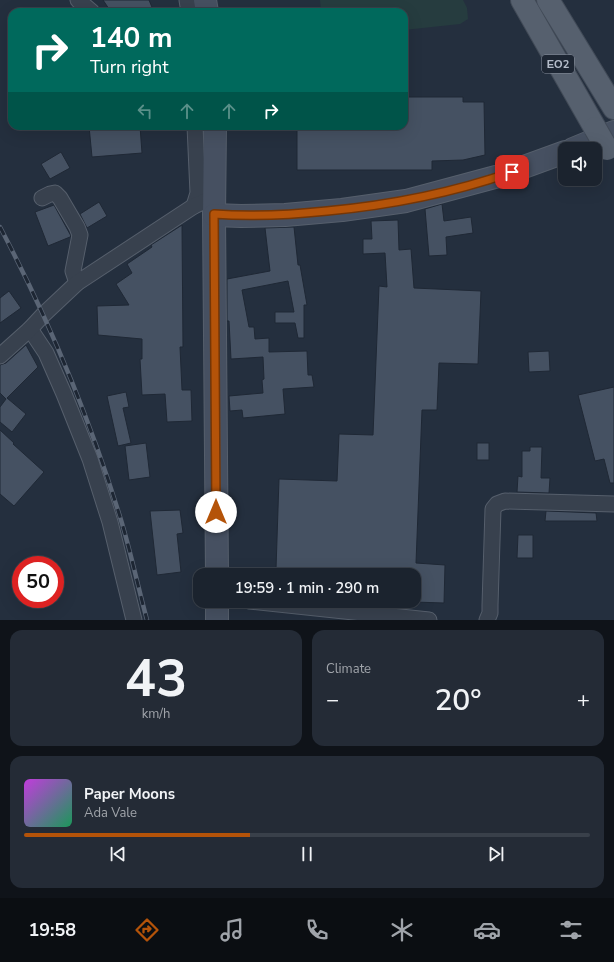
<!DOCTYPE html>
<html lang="en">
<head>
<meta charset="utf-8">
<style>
	:root { --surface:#1b232e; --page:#242b36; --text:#f1f3f6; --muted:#a0a4aa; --line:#39404a; --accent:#b45309 }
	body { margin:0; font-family:"Nunito Sans",sans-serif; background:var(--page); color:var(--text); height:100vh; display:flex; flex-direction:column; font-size:15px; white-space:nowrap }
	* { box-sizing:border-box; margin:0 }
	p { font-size:13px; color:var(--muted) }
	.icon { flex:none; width:22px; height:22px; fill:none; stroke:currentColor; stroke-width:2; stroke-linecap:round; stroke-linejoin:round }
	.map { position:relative; height:620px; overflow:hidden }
	.sheet { display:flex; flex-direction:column; gap:10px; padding:10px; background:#0f1319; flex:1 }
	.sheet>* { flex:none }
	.guide { position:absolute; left:8px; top:8px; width:400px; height:122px; border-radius:12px; box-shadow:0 4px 16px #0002,0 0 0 1px var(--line); background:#00695c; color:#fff; overflow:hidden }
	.buttons { position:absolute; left:558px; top:142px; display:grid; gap:8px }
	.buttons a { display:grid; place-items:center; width:44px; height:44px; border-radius:8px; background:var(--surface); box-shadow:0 4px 16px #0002,0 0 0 1px var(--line); font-size:20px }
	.speed { position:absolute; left:12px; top:556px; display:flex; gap:8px; font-size:20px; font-weight:700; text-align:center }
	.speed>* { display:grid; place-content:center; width:52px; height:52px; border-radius:50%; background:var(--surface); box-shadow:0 4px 16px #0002,0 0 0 1px var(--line); line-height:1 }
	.speed .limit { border:6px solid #d22; background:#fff; color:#111 }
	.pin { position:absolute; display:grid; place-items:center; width:34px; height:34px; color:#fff; margin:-17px; border-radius:8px; box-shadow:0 2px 6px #0006 }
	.me { position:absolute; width:44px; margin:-22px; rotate:0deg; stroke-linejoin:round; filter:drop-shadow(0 0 3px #0008) }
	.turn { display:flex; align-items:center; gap:14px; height:84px; padding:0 16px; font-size:18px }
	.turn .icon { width:52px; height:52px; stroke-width:2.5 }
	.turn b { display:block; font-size:28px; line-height:34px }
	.lanes { display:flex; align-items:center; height:38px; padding:0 16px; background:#0003; justify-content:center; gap:20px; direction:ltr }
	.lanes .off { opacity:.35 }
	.big { font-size:30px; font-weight:600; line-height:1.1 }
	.sheet .tile { flex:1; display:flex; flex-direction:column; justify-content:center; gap:6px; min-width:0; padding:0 14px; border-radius:12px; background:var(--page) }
	.sheet .dial { align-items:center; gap:0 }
	.dial b { font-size:52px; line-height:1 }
	.song { display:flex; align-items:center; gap:12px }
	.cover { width:48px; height:48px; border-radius:6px; background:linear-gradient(135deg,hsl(290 70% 55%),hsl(150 70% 35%)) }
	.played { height:4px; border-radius:2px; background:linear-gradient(90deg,var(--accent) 40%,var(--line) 40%) }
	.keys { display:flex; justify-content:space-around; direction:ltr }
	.heat { display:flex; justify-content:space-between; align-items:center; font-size:22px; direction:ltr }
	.sheet .tiles { flex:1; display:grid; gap:10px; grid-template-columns:1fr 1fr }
	.tile:last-child { grid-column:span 2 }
	.trip { position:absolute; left:193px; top:568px; width:228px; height:40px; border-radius:12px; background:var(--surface); box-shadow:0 4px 16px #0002,0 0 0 1px var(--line); font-weight:600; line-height:40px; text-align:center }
	.dock { display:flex; height:64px; justify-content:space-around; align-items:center; background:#0b0e12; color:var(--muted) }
	.dock .icon { width:28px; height:28px }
	.dock .current { color:var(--accent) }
	.dock b { font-size:18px; color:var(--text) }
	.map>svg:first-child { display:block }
	.green { fill:#263c3f }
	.building { fill:#455162; stroke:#1f2835 }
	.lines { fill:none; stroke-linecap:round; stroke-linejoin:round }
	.street-casing { stroke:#565f6c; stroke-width:17 }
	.secondary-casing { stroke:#565f6c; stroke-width:24 }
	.primary-casing { stroke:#414a57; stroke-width:24 }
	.street { stroke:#38414e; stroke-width:15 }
	.secondary { stroke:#465061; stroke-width:22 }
	.primary { stroke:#56606e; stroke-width:22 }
	.rail-casing { stroke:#5a6575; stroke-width:4.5 }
	.rail { stroke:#1d2633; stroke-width:3; stroke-dasharray:9; stroke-linecap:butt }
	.primary-bridge-casing { stroke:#414a57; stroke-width:24; stroke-linecap:butt }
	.primary-bridge { stroke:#56606e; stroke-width:22 }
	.route-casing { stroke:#753606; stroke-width:10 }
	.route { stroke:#b45309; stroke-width:7 }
	.labels { text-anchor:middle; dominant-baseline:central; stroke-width:4; stroke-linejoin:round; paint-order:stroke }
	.shield { fill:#1d2633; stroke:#878f9c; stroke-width:1 }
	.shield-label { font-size:11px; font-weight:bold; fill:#b4bcc9 }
</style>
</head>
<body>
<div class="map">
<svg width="614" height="620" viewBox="0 0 614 620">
	<rect width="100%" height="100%" fill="#242f3e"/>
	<path class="green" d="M 320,0 L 463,0 L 467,8 L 468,19 L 460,24 L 404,30 L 404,12 L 321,12 Z"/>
	<g class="building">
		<path d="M 103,0 L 149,0 L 154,12 L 111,12 Z"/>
		<path d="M 404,97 L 463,97 L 463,102 L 484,102 L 485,155 L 463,160 L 432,161 L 432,170 L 297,170 L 297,126 L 404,126 Z"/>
		<path d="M 89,126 L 140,126 L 142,153 L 92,157 Z"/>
		<path d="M 61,152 L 70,168 L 50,179 L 41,164 Z"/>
		<path d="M 99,202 L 107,216 L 87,228 L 80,214 Z"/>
		<path d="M 442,204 L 444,221 L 471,217 L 473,233 L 446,237 L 447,255 L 429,256 L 425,209 Z"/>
		<path d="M 54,205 L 71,236 L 70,237 L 48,246 L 35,212 Z"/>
		<path d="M 398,220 L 399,250 L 411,249 L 414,288 L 481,291 L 478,364 L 439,363 L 437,410 L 422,410 L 416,563 L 445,565 L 444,603 L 414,602 L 414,575 L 317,575 L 317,570 L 276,569 L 279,479 L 337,481 L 339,434 L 373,435 L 379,286 L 387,287 L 385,253 L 363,254 L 363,239 L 372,239 L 371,221 Z"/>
		<path d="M 182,225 L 183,347 L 180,347 L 182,390 L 191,390 L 192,421 L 167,422 L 165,394 L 142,395 L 140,359 L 142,359 L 142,339 L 98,335 L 97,306 L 129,305 L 116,284 L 132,273 L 127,264 L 152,247 L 151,245 Z"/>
		<path d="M 294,227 L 298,265 L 300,265 L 307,305 L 304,305 L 304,338 L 298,338 L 295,323 L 275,323 L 275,312 L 294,312 L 288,281 L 242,290 L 249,327 L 254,327 L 255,339 L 269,338 L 269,352 L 307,351 L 308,375 L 312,375 L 314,387 L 283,389 L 285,414 L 243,418 L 242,410 L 230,411 L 229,396 L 263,393 L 262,380 L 264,379 L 263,357 L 231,359 L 229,321 L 227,321 L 227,279 L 270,271 L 265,228 Z"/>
		<path d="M 9,291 L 21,308 L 0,323 L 0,298 Z"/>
		<path d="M 26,345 L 38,367 L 7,398 L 26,414 L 12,432 L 0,422 L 0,407 L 6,399 L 0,393 L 0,365 L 6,363 Z"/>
		<path d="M 549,351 L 550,371 L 529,372 L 528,352 Z"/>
		<path d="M 614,387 L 614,483 L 610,483 L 604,459 L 595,461 L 578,395 Z"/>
		<path d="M 126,392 L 129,407 L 123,408 L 131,443 L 118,446 L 107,396 Z"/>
		<path d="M 0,430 L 14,443 L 13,444 L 44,472 L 14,506 L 0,494 Z"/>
		<path d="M 146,443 L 150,477 L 129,480 L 125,446 Z"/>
		<rect x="477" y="443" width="12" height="17"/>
		<path d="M 530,447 L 542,447 L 541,478 L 550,478 L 549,493 L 517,492 L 518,476 L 522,477 L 522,451 L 530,451 Z"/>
		<path d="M 180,510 L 183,533 L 177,534 L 181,572 L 157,575 L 150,511 Z"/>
		<path d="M 546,511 L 596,513 L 597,521 L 545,521 Z"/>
		<path d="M 518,535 L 533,535 L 533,558 L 517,558 Z"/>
	</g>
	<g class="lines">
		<defs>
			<g id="street">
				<path d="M 78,0 L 92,12"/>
				<path d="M 187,0 L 189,12"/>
				<path d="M 42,198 L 50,194 L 55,193 L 60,198 L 77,227 L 80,235 L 73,271 L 77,283"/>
				<path d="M 194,206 L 198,193 L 195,126"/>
				<path d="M 30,329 L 46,353 L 64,394 L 90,459 L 110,522 L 134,620"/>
				<path d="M 0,356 L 30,329 L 43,315 L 77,283 L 194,206 L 214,197"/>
				<path d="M 249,601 L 429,620"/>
				<path d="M 487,620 L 490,613 L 490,605 L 493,509 L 497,504 L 505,501 L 614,504"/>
			</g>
			<g id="secondary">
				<path d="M 205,0 L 207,12"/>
				<path d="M 215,126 L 214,215 L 217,575"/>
				<path d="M 573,149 L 614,132"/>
				<path d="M 214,215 L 241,216 L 285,215 L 342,210 L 406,201 L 499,176 L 565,152"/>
				<path d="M 217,601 L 217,620"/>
			</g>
			<g id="primary">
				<path d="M 522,0 L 595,128"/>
				<path d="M 548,0 L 614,108"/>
			</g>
		</defs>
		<use href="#street" class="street-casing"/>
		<use href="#secondary" class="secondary-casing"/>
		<use href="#primary" class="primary-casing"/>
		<use href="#street" class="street"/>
		<use href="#secondary" class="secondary"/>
		<use href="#primary" class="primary"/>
		<defs>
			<path id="rail" d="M 0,227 C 49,320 90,419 121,520 C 131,553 138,587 147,620"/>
		</defs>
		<use href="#rail" class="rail-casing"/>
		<use href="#rail" class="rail"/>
		<defs>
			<path id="primary-bridge" d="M 595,128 L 607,149"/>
		</defs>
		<use href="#primary-bridge" class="primary-bridge-casing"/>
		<use href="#primary-bridge" class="primary-bridge"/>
	</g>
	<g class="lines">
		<defs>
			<path id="route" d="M 216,512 L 214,214 C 252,217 289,215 327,211 C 390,205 452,193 512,172"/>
		</defs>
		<use href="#route" class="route-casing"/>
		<use href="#route" class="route"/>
	</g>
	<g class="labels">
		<rect class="shield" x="542" y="55" width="32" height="18" rx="3"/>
		<g class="shield-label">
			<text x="558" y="64">ΕΟ2</text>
		</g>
	</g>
</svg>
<div class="buttons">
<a><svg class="icon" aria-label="sound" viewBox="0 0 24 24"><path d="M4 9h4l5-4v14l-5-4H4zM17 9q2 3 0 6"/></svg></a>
</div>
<div class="speed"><div class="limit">50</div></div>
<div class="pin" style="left:512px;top:172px;background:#d93025"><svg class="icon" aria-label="arrive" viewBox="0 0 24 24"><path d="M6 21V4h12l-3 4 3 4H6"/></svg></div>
<svg class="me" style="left:216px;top:512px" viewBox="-20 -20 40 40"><circle r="19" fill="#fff"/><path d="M0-13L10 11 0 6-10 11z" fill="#b45309"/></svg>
<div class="trip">19:59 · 1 min · 290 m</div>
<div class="guide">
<div class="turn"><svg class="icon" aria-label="right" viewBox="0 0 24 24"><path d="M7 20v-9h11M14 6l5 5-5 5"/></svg><div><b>140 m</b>Turn right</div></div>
<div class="lanes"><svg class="icon off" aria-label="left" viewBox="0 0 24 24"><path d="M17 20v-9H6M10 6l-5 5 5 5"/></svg><svg class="icon off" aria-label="ahead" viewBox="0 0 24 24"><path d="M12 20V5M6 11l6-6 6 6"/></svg><svg class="icon off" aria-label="ahead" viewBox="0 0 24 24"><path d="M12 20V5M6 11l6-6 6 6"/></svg><svg class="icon" aria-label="right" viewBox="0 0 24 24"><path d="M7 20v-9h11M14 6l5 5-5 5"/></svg></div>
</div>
</div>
<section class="sheet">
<div class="tiles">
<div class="tile dial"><b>43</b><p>km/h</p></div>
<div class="tile"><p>Climate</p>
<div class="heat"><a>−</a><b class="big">20°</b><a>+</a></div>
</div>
<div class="tile">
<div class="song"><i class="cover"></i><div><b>Paper Moons</b><p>Ada Vale</p></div></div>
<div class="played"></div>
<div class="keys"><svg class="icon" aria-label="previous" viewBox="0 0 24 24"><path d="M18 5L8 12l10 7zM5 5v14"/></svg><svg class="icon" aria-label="pause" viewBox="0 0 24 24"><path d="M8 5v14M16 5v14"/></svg><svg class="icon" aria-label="next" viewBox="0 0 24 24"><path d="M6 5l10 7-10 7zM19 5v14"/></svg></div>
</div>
</div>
</section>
<nav class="dock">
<b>19:58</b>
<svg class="icon current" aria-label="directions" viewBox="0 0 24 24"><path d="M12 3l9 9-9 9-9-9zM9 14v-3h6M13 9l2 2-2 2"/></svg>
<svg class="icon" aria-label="music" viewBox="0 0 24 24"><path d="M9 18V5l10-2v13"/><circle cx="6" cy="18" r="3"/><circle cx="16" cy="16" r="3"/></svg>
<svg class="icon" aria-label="phone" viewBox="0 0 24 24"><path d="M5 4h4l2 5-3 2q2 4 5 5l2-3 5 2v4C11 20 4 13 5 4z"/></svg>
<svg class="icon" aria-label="climate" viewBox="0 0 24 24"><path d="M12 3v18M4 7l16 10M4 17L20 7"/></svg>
<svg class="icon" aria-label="car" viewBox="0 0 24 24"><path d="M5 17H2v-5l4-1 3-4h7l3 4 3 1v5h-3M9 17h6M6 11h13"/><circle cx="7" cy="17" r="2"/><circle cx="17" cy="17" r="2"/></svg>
<svg class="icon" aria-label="filters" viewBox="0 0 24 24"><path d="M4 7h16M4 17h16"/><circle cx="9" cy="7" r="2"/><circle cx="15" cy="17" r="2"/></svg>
</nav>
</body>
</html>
